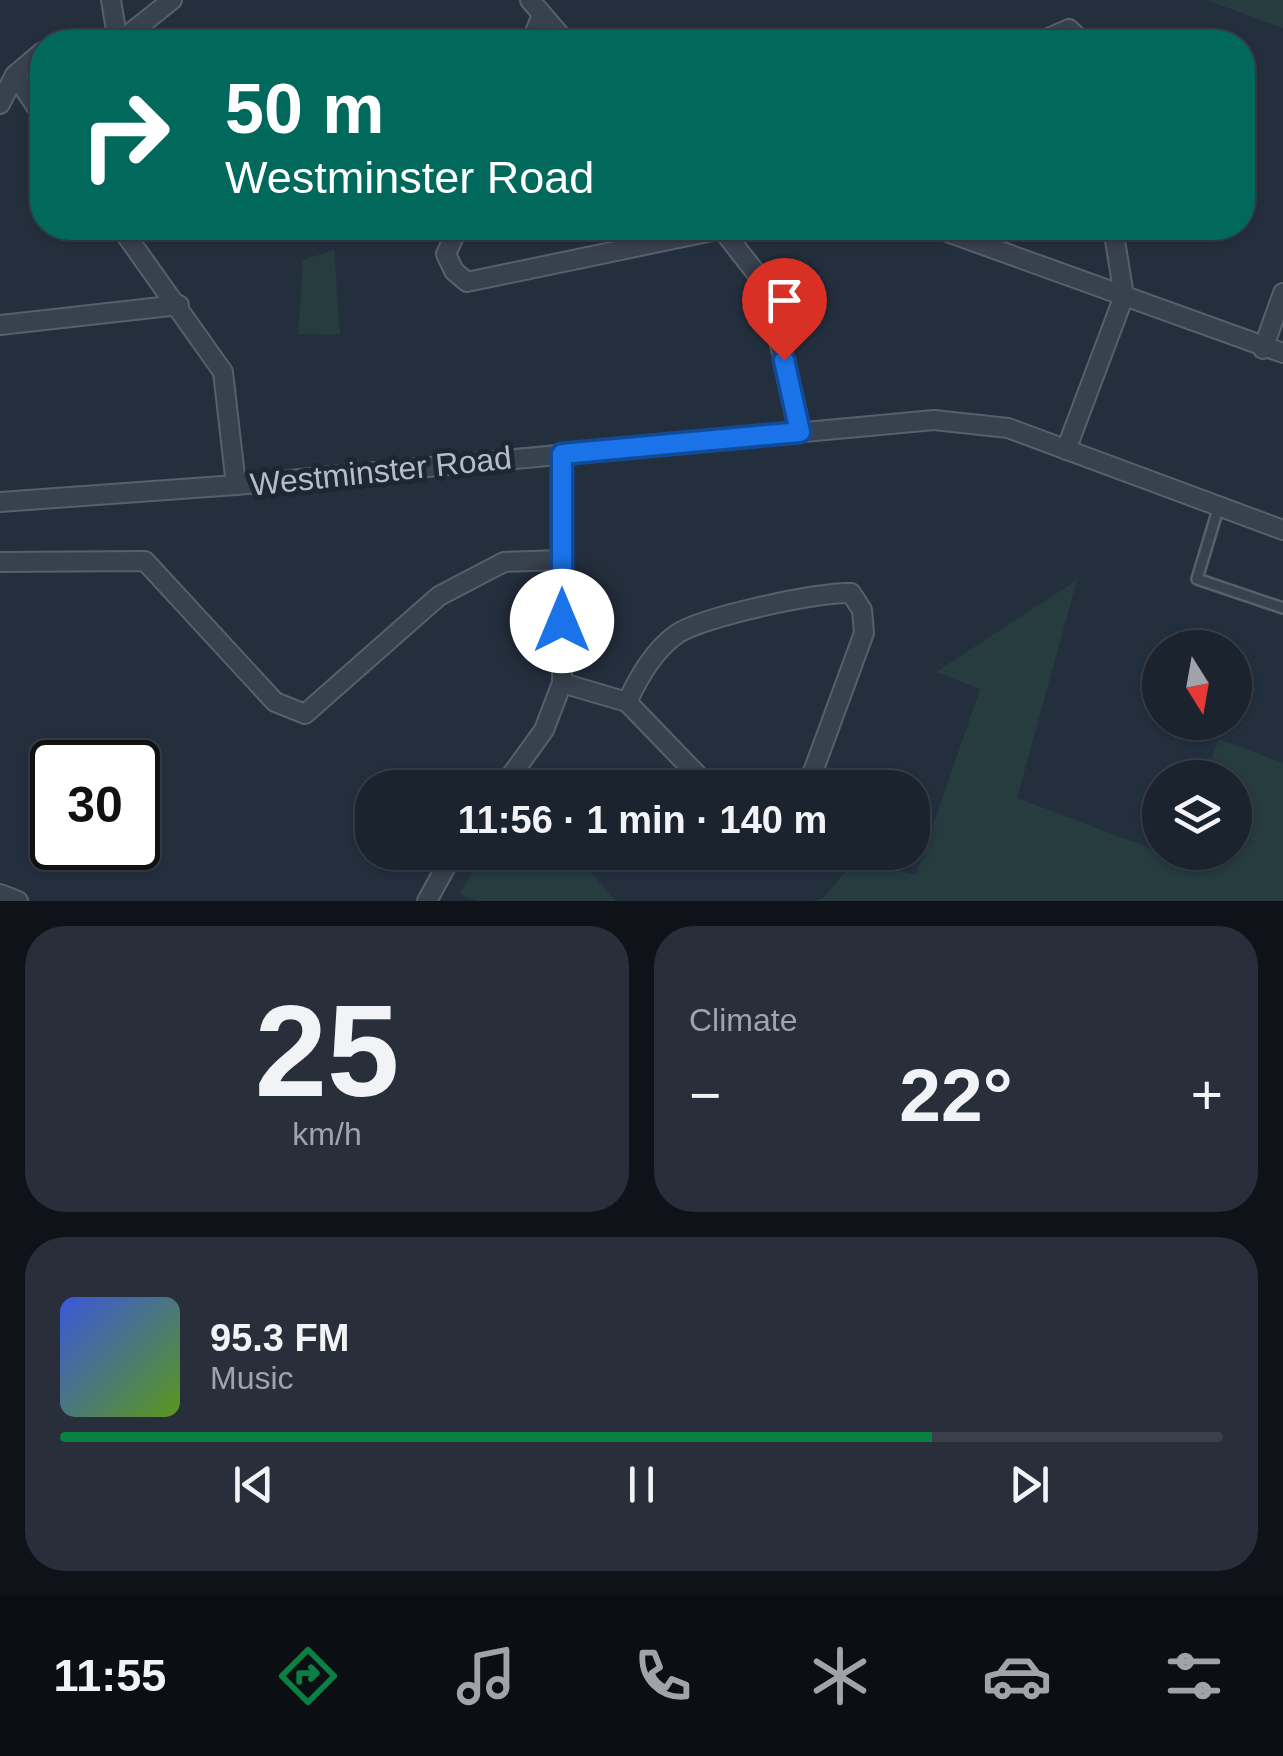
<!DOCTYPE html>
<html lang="en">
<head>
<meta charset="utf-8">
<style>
	:root { --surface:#1b232e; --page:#282f3a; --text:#f1f3f6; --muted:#a0a4aa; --line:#39404a; --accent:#0b8043 }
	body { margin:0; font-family:Helvetica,sans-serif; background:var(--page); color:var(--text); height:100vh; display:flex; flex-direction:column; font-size:38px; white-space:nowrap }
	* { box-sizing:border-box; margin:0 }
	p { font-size:32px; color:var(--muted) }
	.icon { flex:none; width:55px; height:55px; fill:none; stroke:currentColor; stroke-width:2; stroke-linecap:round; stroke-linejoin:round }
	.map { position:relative; height:901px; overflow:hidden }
	.drawer { display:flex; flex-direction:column; gap:25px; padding:25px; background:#0f1319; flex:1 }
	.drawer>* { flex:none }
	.hud { position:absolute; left:30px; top:30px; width:1225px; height:210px; border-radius:40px; box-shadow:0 2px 8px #0004,0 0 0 2px var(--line); background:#00695c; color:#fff; overflow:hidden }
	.needle { width:65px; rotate:169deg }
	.tools { position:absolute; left:1142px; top:630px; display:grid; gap:20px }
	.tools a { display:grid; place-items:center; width:110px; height:110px; border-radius:50%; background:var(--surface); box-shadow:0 2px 8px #0004,0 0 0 2px var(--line); font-size:50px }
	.speed { position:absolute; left:30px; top:740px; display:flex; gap:20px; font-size:50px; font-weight:700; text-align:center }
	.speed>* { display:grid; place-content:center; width:130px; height:130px; border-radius:50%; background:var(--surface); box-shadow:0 2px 8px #0004,0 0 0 2px var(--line); line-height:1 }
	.speed .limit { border:5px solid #111; border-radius:15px; background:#fff; color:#111 }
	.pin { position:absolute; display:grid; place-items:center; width:85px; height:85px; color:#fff; margin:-102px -42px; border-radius:50% 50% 50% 0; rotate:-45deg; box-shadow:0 0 10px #0007 }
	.pin .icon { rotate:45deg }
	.me { position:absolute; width:110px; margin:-55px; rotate:0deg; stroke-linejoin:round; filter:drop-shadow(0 0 8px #0008) }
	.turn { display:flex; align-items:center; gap:35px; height:210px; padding:0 30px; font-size:45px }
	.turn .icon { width:130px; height:130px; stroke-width:2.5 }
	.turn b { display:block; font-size:70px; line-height:85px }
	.big { font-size:75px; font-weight:700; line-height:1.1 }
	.drawer .widget { flex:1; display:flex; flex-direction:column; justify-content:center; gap:15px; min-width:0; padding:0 35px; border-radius:40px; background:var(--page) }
	.drawer .dial { align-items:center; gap:0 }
	.dial b { font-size:130px; line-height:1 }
	.song { display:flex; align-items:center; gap:30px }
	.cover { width:120px; height:120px; border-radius:15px; background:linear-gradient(135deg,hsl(230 70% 55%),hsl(90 70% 35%)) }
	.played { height:10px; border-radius:5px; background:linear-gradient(90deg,var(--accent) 75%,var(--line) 75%) }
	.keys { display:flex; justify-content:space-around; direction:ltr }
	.heat { display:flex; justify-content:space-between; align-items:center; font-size:55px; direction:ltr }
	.drawer .tiles { flex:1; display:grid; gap:25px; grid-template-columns:1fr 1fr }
	.widget:last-child { grid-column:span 2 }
	.trip { position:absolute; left:355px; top:770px; width:575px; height:100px; border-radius:40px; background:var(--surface); box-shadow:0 2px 8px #0004,0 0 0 2px var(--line); font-weight:700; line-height:100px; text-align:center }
	.menu { display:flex; height:160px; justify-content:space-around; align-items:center; background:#0b0e12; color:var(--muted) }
	.menu .icon { width:70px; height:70px }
	.menu .on { color:var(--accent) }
	.menu b { font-size:45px; color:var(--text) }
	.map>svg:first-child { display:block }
	.green { fill:#263c3f }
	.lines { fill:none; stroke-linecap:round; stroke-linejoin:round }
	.service-casing { stroke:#565f6c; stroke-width:14 }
	.minor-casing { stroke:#565f6c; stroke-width:22 }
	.service { stroke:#38414e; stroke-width:9 }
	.minor { stroke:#38414e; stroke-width:18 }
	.route-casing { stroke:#114b97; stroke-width:25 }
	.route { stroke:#1a73e8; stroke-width:18 }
	.labels { text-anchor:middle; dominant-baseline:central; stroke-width:10; stroke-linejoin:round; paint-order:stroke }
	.street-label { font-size:32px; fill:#b4bcc9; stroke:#1d2633 }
</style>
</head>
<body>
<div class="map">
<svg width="1283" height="901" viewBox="0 0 1283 901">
	<rect width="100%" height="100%" fill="#242f3e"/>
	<g class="green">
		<path d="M 1206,0 L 1283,0 L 1283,28 Z"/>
		<path d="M 334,250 L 340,335 L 298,334 L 303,260 Z"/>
		<path d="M 1077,580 L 1017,798 L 1160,852 L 1235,852 L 1235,778 L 1204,777 L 1219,739 L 1283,763 L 1283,901 L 814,901 L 823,898 L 857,859 L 916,875 L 980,689 L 936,672 Z"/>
		<path d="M 573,852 L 616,901 L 477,901 L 459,894 L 486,853 Z"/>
	</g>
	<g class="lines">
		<defs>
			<path id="service" d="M 1219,506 L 1197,579 L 1283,608"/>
			<g id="minor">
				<path d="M 111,0 L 118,42"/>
				<path d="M 530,0 L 566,42"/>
				<path d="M 74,42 L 114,42"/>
				<path d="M 119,42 L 172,0"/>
				<path d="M 531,42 L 542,15"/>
				<path d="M 1039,42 L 1069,29 L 1083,42"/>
				<path d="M 42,52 L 15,75 L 42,115"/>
				<path d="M 0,104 L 15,75"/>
				<path d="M 121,228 L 223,372 L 236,485"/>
				<path d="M 458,228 L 446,254 L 454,271 L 467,282 L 722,229"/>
				<path d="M 721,228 L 767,287 L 800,432"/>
				<path d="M 936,228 L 1283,353"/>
				<path d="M 0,325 L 179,305"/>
				<path d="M 1263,349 L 1283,293"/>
				<path d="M 1066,450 L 1124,296 L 1113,228"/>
				<path d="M 0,502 L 236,485 L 934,420 L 1008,428 L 1283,530"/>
				<path d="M 0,562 L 145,561 L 275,702 L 305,714 L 439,596 L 504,562 L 562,560"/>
				<path d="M 562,683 L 627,702 L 710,788"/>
				<path d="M 627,702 C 639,677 654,650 677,634 C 701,617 822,591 851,593 L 862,610 L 864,633 L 807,788"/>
				<path d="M 502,788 L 544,730 L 562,683 L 563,454"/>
				<path d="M 777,852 L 781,852"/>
				<path d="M 0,894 L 18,901"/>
				<path d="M 427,901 L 454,852"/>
			</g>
		</defs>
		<use href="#service" class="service-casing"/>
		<use href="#minor" class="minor-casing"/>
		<use href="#service" class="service"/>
		<use href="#minor" class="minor"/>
	</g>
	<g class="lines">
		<defs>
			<path id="route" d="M 562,621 L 562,454 L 800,432 L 784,360"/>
		</defs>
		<use href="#route" class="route-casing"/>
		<use href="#route" class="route"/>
	</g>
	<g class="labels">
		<g class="street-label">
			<text transform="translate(381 471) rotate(-6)">Westminster Road</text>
		</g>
	</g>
</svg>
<div class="tools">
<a><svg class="needle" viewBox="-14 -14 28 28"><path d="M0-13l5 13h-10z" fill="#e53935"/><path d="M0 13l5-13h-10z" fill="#a0a4aa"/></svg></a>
<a><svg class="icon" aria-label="layers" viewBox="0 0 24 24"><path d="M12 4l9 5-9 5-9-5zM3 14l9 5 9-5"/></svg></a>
</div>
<div class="speed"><div class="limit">30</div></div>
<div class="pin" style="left:784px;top:360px;background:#d93025"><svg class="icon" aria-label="arrive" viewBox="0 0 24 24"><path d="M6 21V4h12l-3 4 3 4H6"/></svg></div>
<svg class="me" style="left:562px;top:621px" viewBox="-20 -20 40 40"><circle r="19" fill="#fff"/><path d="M0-13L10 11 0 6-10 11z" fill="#1a73e8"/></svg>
<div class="trip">11:56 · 1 min · 140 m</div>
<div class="hud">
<div class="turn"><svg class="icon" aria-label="right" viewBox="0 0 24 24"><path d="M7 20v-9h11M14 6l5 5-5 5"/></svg><div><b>50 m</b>Westminster Road</div></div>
</div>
</div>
<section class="drawer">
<div class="tiles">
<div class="widget dial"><b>25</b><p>km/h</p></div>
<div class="widget"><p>Climate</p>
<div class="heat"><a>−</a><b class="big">22°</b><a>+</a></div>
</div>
<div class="widget">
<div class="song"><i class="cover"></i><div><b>95.3 FM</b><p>Music</p></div></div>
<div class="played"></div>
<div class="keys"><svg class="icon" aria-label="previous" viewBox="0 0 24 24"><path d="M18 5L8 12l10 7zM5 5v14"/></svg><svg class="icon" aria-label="pause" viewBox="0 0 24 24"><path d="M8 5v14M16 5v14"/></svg><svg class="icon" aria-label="next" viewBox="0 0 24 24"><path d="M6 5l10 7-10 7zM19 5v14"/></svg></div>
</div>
</div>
</section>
<nav class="menu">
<b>11:55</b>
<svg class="icon on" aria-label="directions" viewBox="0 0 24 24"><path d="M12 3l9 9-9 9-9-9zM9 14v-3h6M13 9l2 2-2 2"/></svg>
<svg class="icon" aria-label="music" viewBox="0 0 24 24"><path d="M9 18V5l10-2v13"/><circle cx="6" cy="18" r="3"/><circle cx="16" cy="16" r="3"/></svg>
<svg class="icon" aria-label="phone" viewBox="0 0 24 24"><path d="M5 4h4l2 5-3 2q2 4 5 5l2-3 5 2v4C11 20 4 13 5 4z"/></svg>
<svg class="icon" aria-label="climate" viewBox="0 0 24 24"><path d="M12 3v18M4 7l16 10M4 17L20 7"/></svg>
<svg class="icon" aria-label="car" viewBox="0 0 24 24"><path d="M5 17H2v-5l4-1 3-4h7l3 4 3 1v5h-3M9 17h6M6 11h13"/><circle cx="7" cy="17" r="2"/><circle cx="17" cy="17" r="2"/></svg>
<svg class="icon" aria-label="filters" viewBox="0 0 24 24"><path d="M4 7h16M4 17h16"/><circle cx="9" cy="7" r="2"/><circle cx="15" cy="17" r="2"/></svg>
</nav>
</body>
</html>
